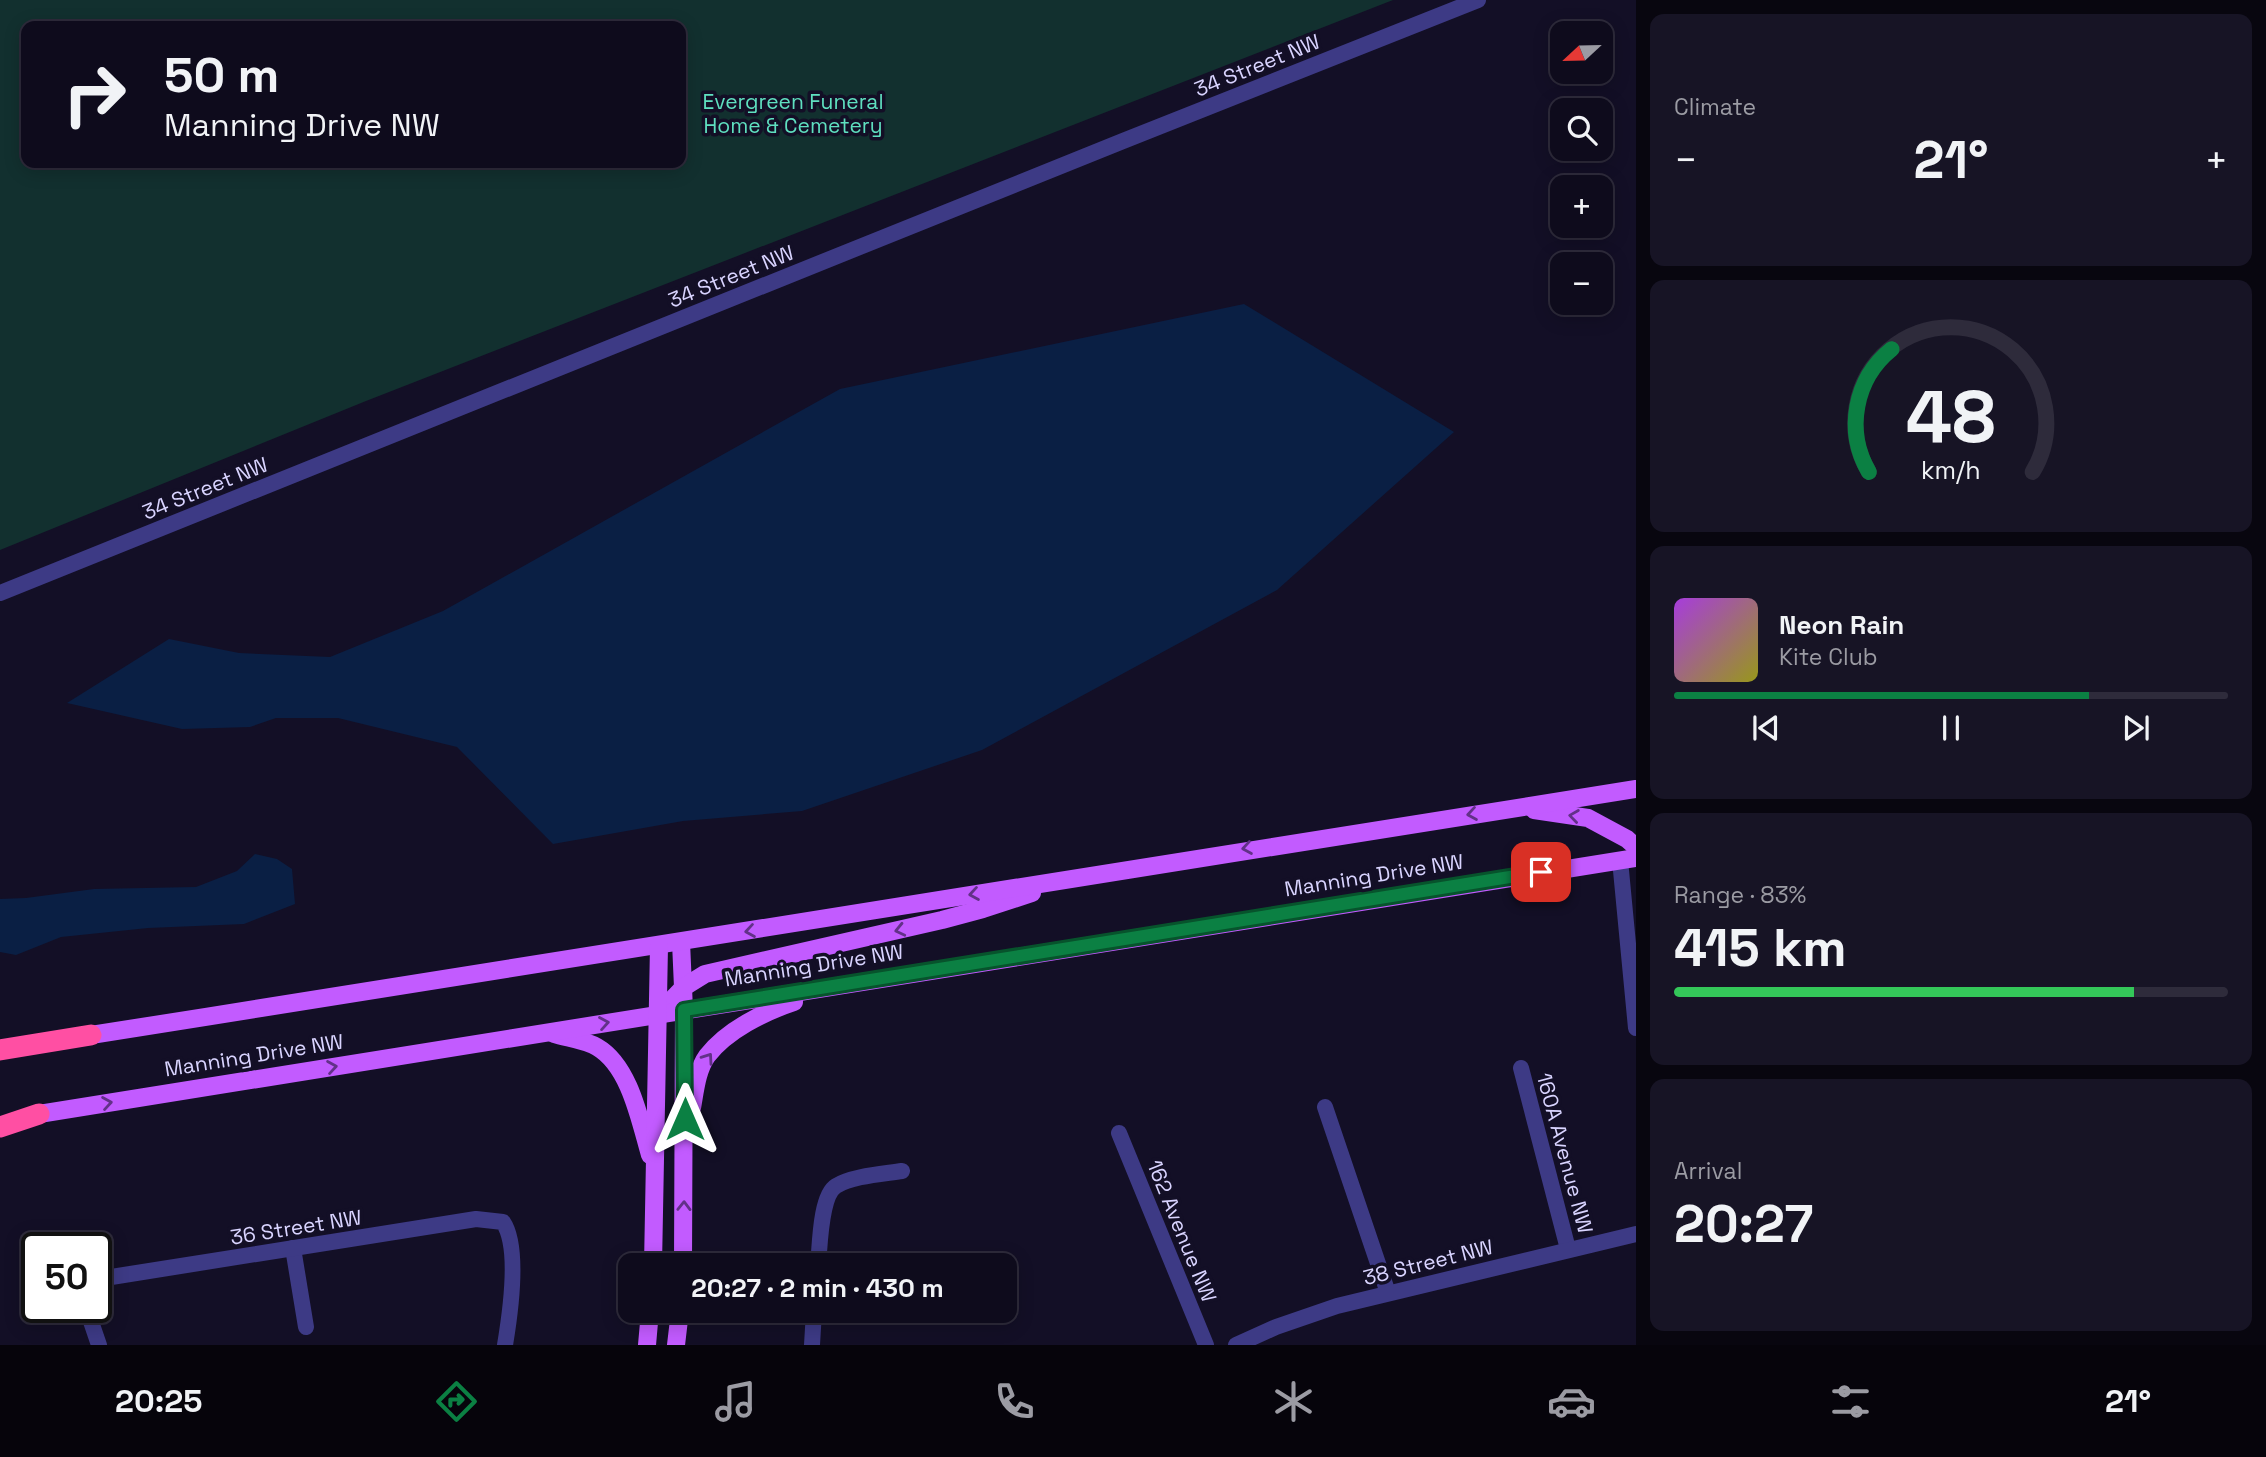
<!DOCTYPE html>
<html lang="en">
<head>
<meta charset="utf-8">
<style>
	:root { --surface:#0e0b1c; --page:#171425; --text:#f1f3f6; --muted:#9b9ba3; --line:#2e2b3b; --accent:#0b8043 }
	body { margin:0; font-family:"Space Grotesk",sans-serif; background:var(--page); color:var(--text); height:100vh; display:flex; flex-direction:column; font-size:26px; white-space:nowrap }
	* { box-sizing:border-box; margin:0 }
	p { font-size:23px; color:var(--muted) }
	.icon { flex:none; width:38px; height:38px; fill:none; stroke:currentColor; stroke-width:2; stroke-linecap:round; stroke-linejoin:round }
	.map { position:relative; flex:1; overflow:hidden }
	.panel { display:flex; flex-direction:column; gap:14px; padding:14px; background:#08060f; width:630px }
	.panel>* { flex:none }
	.banner { position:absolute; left:21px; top:21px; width:665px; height:147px; border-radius:14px; box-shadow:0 4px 18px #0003,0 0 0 2px var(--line); background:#0e0b1c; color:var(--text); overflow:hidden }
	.needle { width:46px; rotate:248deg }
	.controls { position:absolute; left:1550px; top:21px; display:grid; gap:14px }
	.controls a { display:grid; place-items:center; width:63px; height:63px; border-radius:14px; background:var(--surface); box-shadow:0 4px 18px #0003,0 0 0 2px var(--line); font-size:35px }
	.speed { position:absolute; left:21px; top:1232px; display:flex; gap:14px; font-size:35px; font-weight:700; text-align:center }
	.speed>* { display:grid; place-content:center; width:91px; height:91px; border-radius:50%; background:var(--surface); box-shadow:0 4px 18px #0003,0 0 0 2px var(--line); line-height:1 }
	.speed .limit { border:4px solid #111; border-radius:10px; background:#fff; color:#111 }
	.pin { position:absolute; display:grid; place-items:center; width:60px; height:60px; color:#fff; margin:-30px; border-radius:14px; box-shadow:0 4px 10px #0006 }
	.me { position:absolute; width:77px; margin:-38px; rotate:0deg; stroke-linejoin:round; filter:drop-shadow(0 0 5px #0008) }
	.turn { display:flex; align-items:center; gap:24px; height:147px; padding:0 28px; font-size:32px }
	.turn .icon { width:91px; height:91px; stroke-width:2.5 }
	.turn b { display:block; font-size:49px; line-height:60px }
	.big { font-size:52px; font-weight:700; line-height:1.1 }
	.panel .card { flex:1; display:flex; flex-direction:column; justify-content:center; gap:10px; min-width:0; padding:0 24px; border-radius:14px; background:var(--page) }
	.panel .dial { align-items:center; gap:0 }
	.dial svg { height:182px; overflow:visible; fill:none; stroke:var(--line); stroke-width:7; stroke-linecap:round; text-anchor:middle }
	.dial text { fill:var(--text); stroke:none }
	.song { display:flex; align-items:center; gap:21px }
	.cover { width:84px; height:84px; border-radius:10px; background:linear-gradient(135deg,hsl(280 70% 55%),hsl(60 70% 35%)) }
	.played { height:7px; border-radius:4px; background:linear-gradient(90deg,var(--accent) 75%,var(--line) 75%) }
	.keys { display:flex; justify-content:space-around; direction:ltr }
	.heat { display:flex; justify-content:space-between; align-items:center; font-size:38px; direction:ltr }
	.charge { height:10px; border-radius:5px; background:linear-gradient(90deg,#34c759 83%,var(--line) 0) }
	.trip { position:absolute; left:618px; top:1253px; width:399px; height:70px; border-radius:14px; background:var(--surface); box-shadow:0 4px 18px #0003,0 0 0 2px var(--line); font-weight:700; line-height:70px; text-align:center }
	.tab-bar { display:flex; height:112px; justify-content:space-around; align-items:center; background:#06040b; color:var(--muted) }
	.tab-bar .icon { width:49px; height:49px }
	.tab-bar .selected { color:var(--accent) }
	.tab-bar b { font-size:32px; color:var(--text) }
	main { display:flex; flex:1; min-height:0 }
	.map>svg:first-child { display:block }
	.green { fill:#12302f; fill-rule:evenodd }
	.water { fill:#0a1f44 }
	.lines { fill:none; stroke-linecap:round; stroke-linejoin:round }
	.minor { stroke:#3d3a85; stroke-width:16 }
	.major { stroke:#c25bff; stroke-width:18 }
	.highway { stroke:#ff4fa3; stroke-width:21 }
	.oneway { stroke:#623188 }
	.route-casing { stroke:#07532c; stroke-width:18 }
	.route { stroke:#0b8043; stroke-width:12 }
	.labels { text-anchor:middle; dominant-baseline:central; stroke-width:7; stroke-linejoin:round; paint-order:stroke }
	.street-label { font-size:21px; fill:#d9d4ff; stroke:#130f26 }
	.park-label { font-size:21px; fill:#5fe0c0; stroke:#130f26 }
</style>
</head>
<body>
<main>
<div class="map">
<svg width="1636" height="1345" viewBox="0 0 1636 1345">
	<rect width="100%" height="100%" fill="#130f26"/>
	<path class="green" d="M 0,0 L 1393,0 L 366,401 L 0,550 ZM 26,26 L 681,26 L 681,163 L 26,163 Z"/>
	<g class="water">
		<path d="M 1244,304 L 1454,432 L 1277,590 L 982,750 L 802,811 L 683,821 L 553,844 L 457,747 L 338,718 L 276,718 L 250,727 L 182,729 L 67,703 L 169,639 L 239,653 L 330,657 L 443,611 L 840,389 Z"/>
		<path d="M 255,854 L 277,859 L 292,869 L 295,904 L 244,924 L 148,928 L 61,937 L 16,955 L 0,952 L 0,899 L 26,898 L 94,889 L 196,887 L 237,871 Z"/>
	</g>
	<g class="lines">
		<g class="minor">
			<path d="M 0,593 L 1123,141 L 1478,0"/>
			<path d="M 1620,860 L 1636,1028"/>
			<path d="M 1521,1068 L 1568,1249"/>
			<path d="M 1325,1107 L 1388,1293"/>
			<path d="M 1119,1133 L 1206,1345"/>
			<path d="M 293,1248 L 306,1327"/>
			<path d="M 818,1265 C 820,1247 820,1196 836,1186 C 852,1176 883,1174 902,1171"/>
			<path d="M 96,1282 L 105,1278 L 476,1219 L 503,1222 C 520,1247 510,1315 505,1345"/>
			<path d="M 86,1307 L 99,1345"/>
			<path d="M 812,1345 L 814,1311"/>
			<path d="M 1236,1345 L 1276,1327 L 1337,1306 L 1636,1234"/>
		</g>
		<g class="major">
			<path d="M 1534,810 L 1588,818 L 1627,839 L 1636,847"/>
			<path d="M 681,942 L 684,1010 L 683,1265"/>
			<path d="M 658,1014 L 684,987 L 705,974 L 942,920 L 983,909 L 1032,893"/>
			<path d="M 554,1034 C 567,1038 585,1040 597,1047 C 630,1066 640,1121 650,1155"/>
			<path d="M 91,1035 C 606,954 1120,867 1636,789"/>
			<path d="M 692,1108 C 695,1091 697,1070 707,1056 C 727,1030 764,1012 794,1002"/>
			<path d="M 39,1114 L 1636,858"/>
			<path d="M 653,1265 L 659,946"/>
			<path d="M 647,1345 L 650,1311"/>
			<path d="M 676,1345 L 680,1311"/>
		</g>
		<g class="highway">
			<path d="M 0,1050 L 91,1035"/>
			<path d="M 0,1127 L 39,1114"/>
		</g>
	</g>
	<defs><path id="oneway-chevron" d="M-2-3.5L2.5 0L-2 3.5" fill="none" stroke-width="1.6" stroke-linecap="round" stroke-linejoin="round" transform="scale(1.75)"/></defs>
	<g class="oneway">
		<use href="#oneway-chevron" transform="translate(1472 814) rotate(171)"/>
		<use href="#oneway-chevron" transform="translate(1574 816) rotate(-172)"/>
		<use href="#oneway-chevron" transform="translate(1247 848) rotate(171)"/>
		<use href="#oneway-chevron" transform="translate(974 894) rotate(171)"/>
		<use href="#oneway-chevron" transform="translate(900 930) rotate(167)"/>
		<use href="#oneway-chevron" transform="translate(750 931) rotate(171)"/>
		<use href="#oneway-chevron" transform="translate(604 1023) rotate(-10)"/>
		<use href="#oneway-chevron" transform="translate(708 1058) rotate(-55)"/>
		<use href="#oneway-chevron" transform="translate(332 1067) rotate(-9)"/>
		<use href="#oneway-chevron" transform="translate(107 1103) rotate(-9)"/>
		<use href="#oneway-chevron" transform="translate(684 1206) rotate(-89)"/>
	</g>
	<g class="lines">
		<defs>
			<path id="route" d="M 685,1119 L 684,1010 L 1541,872"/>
		</defs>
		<use href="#route" class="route-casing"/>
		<use href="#route" class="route"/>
	</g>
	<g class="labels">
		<g class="street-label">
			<text transform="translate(1257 65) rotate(-22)">34 Street NW</text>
			<text transform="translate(731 276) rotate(-22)">34 Street NW</text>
			<text transform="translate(205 488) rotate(-22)">34 Street NW</text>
			<text transform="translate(1374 875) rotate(-9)">Manning Drive NW</text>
			<text transform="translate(814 965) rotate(-9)">Manning Drive NW</text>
			<text transform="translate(254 1055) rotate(-9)">Manning Drive NW</text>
			<text transform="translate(1565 1153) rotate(75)">160A Avenue NW</text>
			<text transform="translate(296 1227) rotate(-9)">36 Street NW</text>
			<text transform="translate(1182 1231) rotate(68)">162 Avenue NW</text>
			<text transform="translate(1428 1262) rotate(-14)">38 Street NW</text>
		</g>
		<g class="park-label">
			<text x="793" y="101">Evergreen Funeral<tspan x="793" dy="24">Home &amp; Cemetery</tspan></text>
		</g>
	</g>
</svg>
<div class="controls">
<a><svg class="needle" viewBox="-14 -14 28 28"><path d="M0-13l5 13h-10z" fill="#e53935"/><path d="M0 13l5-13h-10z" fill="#9b9ba3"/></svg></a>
<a><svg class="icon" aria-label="search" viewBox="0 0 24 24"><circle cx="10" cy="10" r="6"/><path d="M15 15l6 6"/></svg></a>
<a>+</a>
<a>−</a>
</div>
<div class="speed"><div class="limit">50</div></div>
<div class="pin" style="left:1541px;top:872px;background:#d93025"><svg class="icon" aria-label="arrive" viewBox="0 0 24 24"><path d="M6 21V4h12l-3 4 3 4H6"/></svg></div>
<svg class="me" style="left:685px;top:1119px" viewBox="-20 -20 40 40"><path d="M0-17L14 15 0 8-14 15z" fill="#0b8043" stroke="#fff" stroke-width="4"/></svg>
<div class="trip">20:27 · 2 min · 430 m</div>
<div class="banner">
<div class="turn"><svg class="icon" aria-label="right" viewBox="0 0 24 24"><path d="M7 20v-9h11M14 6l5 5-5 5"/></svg><div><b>50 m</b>Manning Drive NW</div></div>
</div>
</div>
<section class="panel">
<div class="card"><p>Climate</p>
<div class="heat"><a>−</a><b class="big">21°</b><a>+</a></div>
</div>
<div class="card dial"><svg viewBox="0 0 100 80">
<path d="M14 69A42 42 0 1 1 86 69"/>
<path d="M14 69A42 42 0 0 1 24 15" stroke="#0b8043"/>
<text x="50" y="56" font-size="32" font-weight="700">48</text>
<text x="50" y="72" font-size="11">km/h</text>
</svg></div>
<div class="card">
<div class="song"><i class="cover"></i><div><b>Neon Rain</b><p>Kite Club</p></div></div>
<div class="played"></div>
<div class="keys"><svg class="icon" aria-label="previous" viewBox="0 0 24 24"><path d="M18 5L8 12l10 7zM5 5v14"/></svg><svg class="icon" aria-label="pause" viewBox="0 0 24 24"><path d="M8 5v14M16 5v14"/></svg><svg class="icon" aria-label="next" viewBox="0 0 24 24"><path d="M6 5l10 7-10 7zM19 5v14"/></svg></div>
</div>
<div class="card"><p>Range · 83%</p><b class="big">415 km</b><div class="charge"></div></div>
<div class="card"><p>Arrival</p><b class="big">20:27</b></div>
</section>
</main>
<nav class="tab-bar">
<b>20:25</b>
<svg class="icon selected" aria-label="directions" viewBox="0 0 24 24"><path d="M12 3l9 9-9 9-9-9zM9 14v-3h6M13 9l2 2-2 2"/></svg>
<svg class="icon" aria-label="music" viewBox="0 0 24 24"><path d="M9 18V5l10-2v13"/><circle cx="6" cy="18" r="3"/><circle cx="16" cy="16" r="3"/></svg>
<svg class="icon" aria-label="phone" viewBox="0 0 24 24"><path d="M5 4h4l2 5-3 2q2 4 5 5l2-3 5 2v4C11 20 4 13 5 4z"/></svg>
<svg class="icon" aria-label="climate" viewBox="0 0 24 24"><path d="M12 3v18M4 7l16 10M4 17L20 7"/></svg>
<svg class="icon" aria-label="car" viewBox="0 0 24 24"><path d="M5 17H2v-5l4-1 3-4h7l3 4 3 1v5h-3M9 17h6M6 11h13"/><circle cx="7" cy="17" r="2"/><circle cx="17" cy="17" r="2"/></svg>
<svg class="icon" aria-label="filters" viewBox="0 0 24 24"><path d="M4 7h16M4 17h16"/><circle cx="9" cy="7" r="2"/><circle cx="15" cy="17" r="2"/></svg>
<b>21°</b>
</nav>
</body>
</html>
